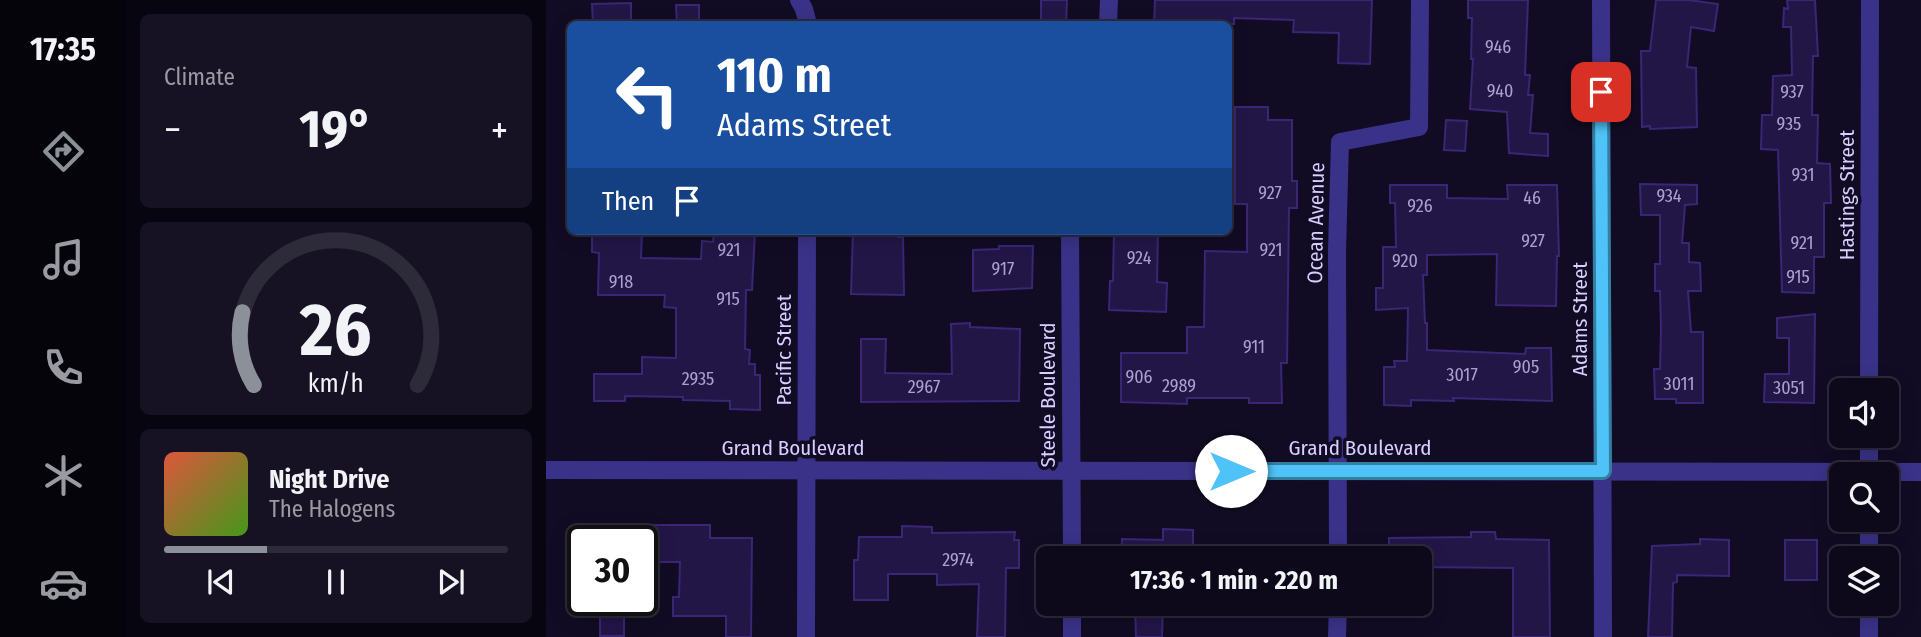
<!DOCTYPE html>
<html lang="en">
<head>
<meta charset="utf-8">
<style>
	:root { --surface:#0d091b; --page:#161224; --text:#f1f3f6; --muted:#9a9aa3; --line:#2d2a3a; --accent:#8c9099 }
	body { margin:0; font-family:"Fira Sans Condensed",sans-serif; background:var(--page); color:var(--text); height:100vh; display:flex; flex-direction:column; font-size:26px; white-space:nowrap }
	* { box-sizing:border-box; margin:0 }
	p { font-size:23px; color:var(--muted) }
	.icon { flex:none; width:38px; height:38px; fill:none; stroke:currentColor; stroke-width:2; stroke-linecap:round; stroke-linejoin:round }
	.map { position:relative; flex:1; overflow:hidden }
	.sheet { display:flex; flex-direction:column; gap:14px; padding:14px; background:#07050f; width:420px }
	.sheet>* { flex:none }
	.guide { position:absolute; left:21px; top:21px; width:665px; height:214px; border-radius:10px; box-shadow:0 4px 18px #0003,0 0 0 2px var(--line); background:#1a4fa0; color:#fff; overflow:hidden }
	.buttons { position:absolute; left:1283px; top:378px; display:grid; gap:14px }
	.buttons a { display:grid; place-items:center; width:70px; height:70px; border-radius:10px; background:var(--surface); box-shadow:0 4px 18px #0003,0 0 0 2px var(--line); font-size:35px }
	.speed { position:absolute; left:21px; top:525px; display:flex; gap:14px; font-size:35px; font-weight:700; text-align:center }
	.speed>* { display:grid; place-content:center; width:91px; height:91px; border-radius:50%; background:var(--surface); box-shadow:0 4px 18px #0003,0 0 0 2px var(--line); line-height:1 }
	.speed .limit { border:4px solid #111; border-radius:10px; background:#fff; color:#111 }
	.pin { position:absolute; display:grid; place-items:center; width:60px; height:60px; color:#fff; margin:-30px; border-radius:14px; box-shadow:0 4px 10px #0006 }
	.me { position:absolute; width:77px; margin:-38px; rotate:90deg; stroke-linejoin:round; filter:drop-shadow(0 0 5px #0008) }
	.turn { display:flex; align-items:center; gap:24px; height:147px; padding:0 35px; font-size:32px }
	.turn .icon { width:91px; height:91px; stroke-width:2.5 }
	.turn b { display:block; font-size:49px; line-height:60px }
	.then { display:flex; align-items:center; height:66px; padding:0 35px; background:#0003; gap:14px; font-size:26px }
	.big { font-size:52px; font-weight:700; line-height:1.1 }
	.sheet .widget { flex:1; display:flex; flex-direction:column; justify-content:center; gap:10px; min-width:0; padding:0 24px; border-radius:10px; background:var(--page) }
	.sheet .dial { align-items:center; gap:0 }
	.dial svg { height:182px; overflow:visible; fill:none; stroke:var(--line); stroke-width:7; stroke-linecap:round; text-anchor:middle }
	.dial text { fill:var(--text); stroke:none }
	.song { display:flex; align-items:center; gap:21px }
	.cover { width:84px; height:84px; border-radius:10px; background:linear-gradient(135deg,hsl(10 70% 55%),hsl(100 70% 35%)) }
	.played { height:7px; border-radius:4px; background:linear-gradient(90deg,var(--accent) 30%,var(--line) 30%) }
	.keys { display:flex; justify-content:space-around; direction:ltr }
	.heat { display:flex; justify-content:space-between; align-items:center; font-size:38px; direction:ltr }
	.trip { position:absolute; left:490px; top:546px; width:396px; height:70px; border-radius:10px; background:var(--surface); box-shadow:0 4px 18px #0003,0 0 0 2px var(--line); font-weight:700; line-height:70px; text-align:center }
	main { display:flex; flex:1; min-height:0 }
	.menu { display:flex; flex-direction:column; width:126px; justify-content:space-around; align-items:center; background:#05040b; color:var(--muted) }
	.menu .icon { width:49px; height:49px }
	.menu .on { color:var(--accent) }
	.menu b { font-size:32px; color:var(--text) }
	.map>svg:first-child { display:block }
	.building { fill:#221647; stroke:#392675; stroke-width:2 }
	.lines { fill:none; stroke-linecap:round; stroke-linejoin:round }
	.street { stroke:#3a3288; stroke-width:18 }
	.route-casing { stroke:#337fa1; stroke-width:18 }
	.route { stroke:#4fc3f7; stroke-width:12 }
	.labels { text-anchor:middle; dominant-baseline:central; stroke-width:7; stroke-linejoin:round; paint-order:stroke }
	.number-label { font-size:18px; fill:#aaa1d1 }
	.street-label { font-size:21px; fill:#d7cfff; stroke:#110c24 }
</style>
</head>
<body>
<main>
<nav class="menu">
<b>17:35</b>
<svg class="icon on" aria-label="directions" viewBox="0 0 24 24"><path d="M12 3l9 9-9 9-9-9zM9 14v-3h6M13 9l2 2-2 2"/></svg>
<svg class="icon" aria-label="music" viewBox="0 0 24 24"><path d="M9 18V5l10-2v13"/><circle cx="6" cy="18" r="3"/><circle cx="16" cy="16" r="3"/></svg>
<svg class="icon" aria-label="phone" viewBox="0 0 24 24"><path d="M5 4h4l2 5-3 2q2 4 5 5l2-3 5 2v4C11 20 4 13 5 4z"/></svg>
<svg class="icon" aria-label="climate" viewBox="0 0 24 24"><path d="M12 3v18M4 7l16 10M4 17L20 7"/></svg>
<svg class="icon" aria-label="car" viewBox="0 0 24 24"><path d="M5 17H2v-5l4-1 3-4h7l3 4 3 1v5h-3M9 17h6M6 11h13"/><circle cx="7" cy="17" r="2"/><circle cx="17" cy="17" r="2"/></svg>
</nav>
<section class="sheet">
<div class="widget"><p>Climate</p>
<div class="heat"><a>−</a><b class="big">19°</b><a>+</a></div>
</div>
<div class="widget dial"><svg viewBox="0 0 100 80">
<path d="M14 69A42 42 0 1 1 86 69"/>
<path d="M14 69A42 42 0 0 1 9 37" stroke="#8c9099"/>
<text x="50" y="56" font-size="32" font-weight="700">26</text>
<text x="50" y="72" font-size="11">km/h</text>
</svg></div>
<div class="widget">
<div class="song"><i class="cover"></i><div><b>Night Drive</b><p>The Halogens</p></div></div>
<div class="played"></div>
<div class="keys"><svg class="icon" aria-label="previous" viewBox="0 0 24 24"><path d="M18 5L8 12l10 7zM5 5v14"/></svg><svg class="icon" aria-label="pause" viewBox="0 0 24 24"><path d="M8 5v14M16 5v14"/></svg><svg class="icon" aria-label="next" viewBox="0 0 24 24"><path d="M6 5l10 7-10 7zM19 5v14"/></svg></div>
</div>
</section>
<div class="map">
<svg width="1375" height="637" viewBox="0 0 1375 637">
	<rect width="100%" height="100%" fill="#110c24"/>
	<g class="building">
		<path d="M 495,0 L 521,0 L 520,24 L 495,24 Z"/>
		<path d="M 609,0 L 826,0 L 824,64 L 792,63 L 793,33 L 747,32 L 748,20 L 688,18 L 688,24 L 608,24 Z"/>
		<path d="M 922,0 L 982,0 L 979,75 L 984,75 L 982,95 L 987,95 L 984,133 L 1002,134 L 1002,156 L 963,153 L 961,112 L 924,109 L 927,59 L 925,59 L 926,18 L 922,18 Z"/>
		<path d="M 1110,0 L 1143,0 L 1172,4 L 1168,31 L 1145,27 L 1141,67 L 1150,68 L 1151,127 L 1104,129 L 1104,126 L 1096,127 L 1095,51 L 1104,51 Z"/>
		<path d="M 1241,0 L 1269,0 L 1272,56 L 1267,56 L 1266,115 L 1272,115 L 1271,163 L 1284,164 L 1285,203 L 1278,203 L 1278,257 L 1268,257 L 1268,293 L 1236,292 L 1232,150 L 1215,149 L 1216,115 L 1226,115 L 1227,76 L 1246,75 L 1245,27 L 1237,27 L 1238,8 L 1242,9 Z"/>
		<path d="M 85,3 L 85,24 L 47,24 L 46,4 Z"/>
		<path d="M 130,5 L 153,5 L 153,24 L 131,24 Z"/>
		<path d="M 689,107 L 722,107 L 722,120 L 746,120 L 746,181 L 751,181 L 751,208 L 743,208 L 741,363 L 735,363 L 736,403 L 703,403 L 703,398 L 641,398 L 641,404 L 575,402 L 575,353 L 641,353 L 641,327 L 658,327 L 659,251 L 701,252 L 701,204 L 689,204 Z"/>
		<path d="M 900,120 L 921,121 L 919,151 L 898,150 Z"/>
		<path d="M 1094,184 L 1151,185 L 1151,204 L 1139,205 L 1136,243 L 1143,243 L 1143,262 L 1154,263 L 1155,291 L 1142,291 L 1145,332 L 1157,332 L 1157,403 L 1130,403 L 1130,399 L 1109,399 L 1108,369 L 1114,369 L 1115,328 L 1114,291 L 1109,291 L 1109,264 L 1114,264 L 1114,215 L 1095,215 Z"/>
		<path d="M 844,185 L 901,185 L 901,198 L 962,199 L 961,185 L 1011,185 L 1013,256 L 1011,256 L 1010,306 L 950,305 L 951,254 L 881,255 L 881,275 L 877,275 L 879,323 L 881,323 L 881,350 L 979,354 L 980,348 L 1005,348 L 1006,401 L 907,398 L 908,401 L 865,400 L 865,406 L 838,405 L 838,367 L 849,367 L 848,361 L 861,361 L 862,308 L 830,310 L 830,288 L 837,288 L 837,247 L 850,247 L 849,203 L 844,203 Z"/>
		<path d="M 46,231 L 96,231 L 95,258 L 155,259 L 156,241 L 167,242 L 168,231 L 209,231 L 206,290 L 200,290 L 199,349 L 204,350 L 203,364 L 209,364 L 209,375 L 214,375 L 214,410 L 184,409 L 184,401 L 137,400 L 137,397 L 79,396 L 79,401 L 48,401 L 48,374 L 96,374 L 96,357 L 130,358 L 130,308 L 118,307 L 119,295 L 52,295 L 53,253 L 46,252 Z"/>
		<path d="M 307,231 L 352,231 L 352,237 L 357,237 L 358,295 L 305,294 Z"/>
		<path d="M 568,231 L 612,231 L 611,282 L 621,283 L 620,312 L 563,310 L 564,281 L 567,281 Z"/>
		<path d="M 453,246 L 487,246 L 486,288 L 427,291 L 427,250 L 453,249 Z"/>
		<path d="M 1269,314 L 1268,403 L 1218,402 L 1219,374 L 1243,374 L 1243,338 L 1231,338 L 1231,318 Z"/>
		<path d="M 424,323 L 424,327 L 474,329 L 473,401 L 315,402 L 315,339 L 340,339 L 339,373 L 406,374 L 405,324 Z"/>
		<path d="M 96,525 L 164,525 L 164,538 L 206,538 L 205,637 L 180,637 L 180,616 L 127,616 L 127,597 L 133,597 L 134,562 L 96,562 Z"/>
		<path d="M 356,526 L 386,527 L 386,533 L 469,532 L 468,540 L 473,540 L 473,568 L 460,568 L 459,637 L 431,637 L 433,584 L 391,585 L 391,574 L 342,574 L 342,600 L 308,600 L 308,560 L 312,560 L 313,537 L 356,537 Z"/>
		<path d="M 617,529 L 647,530 L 647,558 L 575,558 L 576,539 L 617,540 Z"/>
		<path d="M 925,532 L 949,532 L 950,539 L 1003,540 L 1004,637 L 967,637 L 967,568 L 873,567 L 873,558 L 843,558 L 843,538 L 925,537 Z"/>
		<path d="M 1154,539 L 1183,540 L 1183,576 L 1131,575 L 1131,582 L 1127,583 L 1126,637 L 1102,637 L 1106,546 L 1154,544 Z"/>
		<rect x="1239" y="540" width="32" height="40"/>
		<path d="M 589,604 L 617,604 L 616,637 L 590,637 Z"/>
		<rect x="54" y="615" width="24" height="21"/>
	</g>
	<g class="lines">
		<g class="street">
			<path d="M 253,0 L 258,9 L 262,24"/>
			<path d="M 1055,0 L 1057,637"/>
			<path d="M 562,24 L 563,0"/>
			<path d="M 524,231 L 526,558"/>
			<path d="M 1323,390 L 1324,0"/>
			<path d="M 0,470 L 1375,472"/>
			<path d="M 1323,474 L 1323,436"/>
			<path d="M 792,558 L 791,251 L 794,142 L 873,127 L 874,0"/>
			<path d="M 1323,558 L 1323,520"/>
			<path d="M 260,637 L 261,231"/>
			<path d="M 526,637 L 526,604"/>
			<path d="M 791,637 L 792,604"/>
			<path d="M 1323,637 L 1323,604"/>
		</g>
	</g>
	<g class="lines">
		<defs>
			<path id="route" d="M 685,471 L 1057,471 L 1055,92"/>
		</defs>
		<use href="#route" class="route-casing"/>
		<use href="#route" class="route"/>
	</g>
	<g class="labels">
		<g class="number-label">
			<text x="952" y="47">946</text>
			<text x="954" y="91">940</text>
			<text x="1246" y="92">937</text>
			<text x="1243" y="124">935</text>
			<text x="1257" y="175">931</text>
			<text x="724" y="193">927</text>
			<text x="1123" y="196">934</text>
			<text x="986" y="198">46</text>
			<text x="874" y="206">926</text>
			<text x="987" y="241">927</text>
			<text x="1256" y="243">921</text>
			<text x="183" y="250">921</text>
			<text x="725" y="250">921</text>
			<text x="593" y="258">924</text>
			<text x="859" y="261">920</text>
			<text x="457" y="269">917</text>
			<text x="1252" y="277">915</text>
			<text x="75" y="282">918</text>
			<text x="182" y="299">915</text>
			<text x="708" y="347">911</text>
			<text x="980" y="367">905</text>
			<text x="916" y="375">3017</text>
			<text x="593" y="377">906</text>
			<text x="152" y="379">2935</text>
			<text x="1133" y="384">3011</text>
			<text x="633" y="386">2989</text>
			<text x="378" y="387">2967</text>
			<text x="1243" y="388">3051</text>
			<text x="412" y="560">2974</text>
		</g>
		<g class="street-label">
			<text transform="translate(1301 195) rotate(-90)">Hastings Street</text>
			<text transform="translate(770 223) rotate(-89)">Ocean Avenue</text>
			<text transform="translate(1034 319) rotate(-90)">Adams Street</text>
			<text transform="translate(238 350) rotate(-90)">Pacific Street</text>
			<text transform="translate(502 395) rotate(-90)">Steele Boulevard</text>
			<text x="247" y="448">Grand Boulevard</text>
			<text x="814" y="448">Grand Boulevard</text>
		</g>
	</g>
</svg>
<div class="buttons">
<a><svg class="icon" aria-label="sound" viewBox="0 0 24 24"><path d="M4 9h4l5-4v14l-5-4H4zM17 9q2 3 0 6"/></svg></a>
<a><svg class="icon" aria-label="search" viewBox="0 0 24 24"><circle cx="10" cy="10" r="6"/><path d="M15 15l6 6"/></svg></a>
<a><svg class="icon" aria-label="layers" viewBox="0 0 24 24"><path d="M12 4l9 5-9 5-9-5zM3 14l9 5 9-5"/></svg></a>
</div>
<div class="speed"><div class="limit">30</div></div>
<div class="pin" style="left:1055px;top:92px;background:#d93025"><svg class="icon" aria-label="arrive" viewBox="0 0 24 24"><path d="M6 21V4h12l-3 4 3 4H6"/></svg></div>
<svg class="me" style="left:685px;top:471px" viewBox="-20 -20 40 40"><circle r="19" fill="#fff"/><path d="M0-13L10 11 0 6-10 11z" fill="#4fc3f7"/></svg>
<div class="trip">17:36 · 1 min · 220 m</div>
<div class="guide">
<div class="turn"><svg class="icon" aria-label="left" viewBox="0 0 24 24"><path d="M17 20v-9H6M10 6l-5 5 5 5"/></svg><div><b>110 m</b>Adams Street</div></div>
<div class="then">Then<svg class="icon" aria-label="arrive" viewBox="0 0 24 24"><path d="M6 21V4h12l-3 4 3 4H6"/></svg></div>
</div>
</div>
</main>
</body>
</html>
